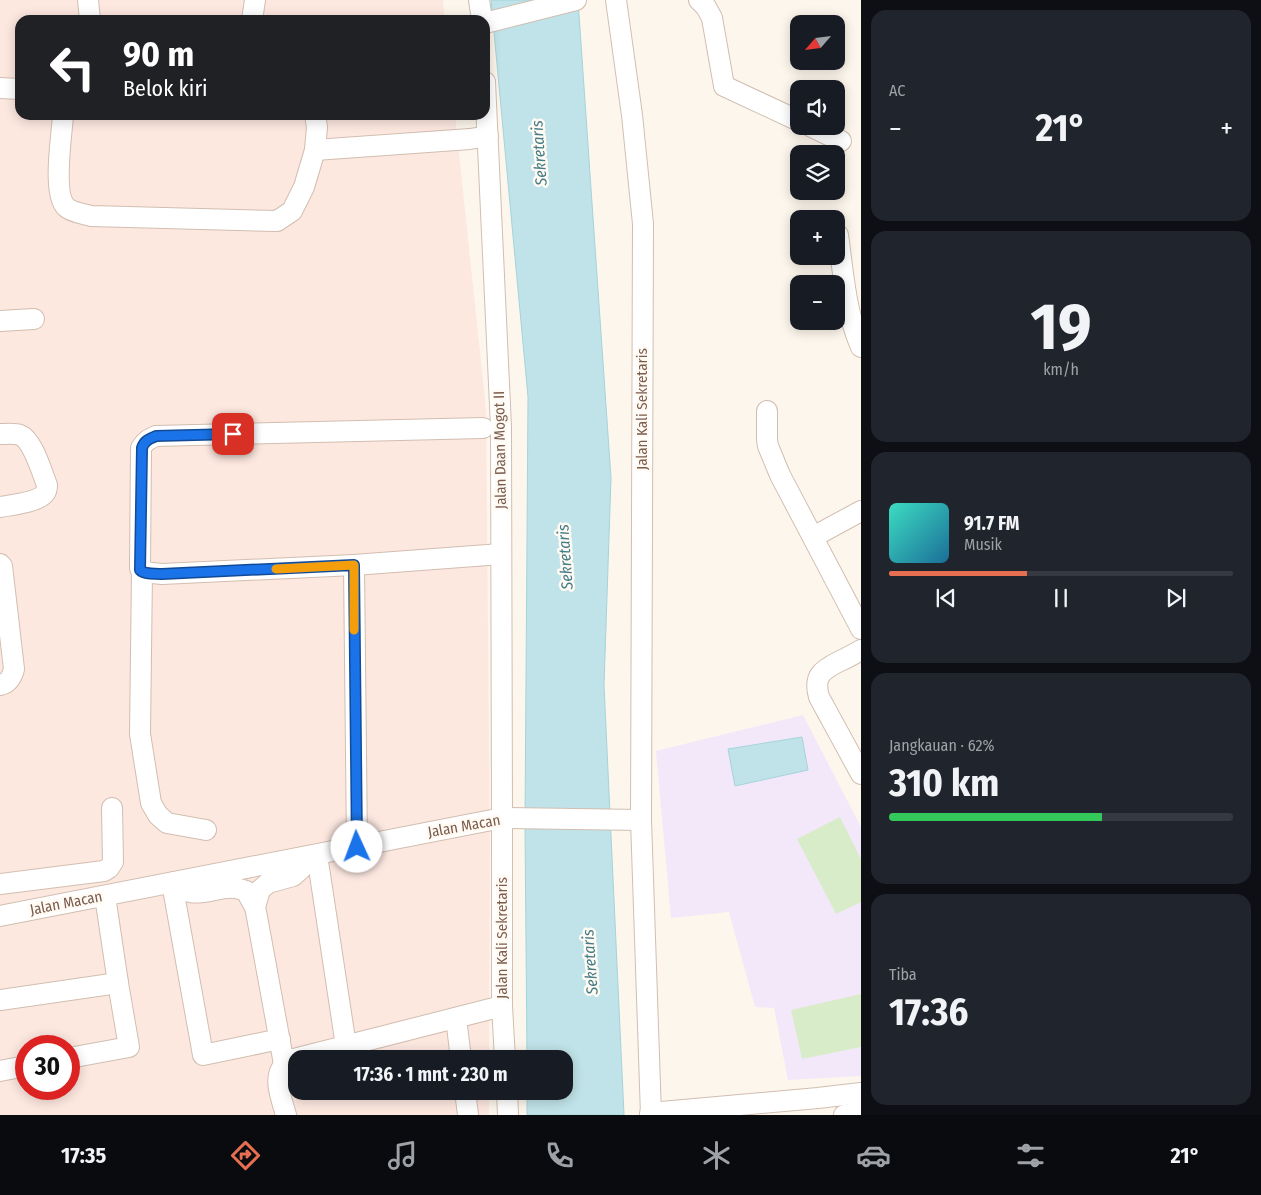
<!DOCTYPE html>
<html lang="id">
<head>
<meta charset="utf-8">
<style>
	:root { --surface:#171b24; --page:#20242c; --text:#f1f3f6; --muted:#9ea1a6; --line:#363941; --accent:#e76f51 }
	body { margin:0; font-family:"Fira Sans Condensed",sans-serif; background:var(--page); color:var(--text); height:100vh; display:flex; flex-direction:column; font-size:19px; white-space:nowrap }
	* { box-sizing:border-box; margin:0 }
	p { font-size:16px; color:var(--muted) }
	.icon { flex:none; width:28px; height:28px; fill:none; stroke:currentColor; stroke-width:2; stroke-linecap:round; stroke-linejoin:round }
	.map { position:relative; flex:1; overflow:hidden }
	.sheet { display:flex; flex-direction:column; gap:10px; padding:10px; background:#0d0f14; width:400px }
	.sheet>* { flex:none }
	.top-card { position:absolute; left:15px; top:15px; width:475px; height:105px; border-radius:15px; box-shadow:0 2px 12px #0003; background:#202124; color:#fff; overflow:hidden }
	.needle { width:32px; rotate:242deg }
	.fabs { position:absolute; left:790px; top:15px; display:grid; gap:10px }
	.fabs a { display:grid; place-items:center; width:55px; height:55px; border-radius:10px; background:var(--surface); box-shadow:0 2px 12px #0003; font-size:25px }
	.speed { position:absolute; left:15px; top:1035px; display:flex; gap:10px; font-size:25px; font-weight:700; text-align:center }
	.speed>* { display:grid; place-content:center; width:65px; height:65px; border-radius:50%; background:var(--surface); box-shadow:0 2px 12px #0003; line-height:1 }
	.speed .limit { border:8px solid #d22; background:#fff; color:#111 }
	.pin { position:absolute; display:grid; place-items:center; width:42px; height:42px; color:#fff; margin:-21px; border-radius:10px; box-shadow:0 2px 8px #0006 }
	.me { position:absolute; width:55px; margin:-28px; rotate:358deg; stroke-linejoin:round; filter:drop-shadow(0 0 4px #0008) }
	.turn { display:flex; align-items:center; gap:18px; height:105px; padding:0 25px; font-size:22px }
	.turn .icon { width:65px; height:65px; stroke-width:2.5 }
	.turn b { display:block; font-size:35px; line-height:42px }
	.big { font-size:38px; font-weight:700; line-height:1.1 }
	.sheet .card { flex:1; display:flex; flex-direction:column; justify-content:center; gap:8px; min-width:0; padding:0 18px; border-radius:15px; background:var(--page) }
	.sheet .dial { align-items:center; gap:0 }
	.dial b { font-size:65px; line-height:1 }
	.song { display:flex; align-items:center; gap:15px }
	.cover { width:60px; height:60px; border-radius:8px; background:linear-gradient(135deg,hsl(170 70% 55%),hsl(200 70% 35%)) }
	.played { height:5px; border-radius:2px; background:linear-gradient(90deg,var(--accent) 40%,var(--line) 40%) }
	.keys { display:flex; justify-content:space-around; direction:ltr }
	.heat { display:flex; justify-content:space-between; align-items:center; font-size:28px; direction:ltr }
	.charge { height:8px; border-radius:4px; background:linear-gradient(90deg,#34c759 62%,var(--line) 0) }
	.trip { position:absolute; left:288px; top:1050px; width:285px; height:50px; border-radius:15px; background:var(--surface); box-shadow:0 2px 12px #0003; font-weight:700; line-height:50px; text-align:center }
	.menu { display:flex; height:80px; justify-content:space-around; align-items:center; background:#090b0e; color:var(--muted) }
	.menu .icon { width:35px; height:35px }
	.menu .on { color:var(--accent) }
	.menu b { font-size:22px; color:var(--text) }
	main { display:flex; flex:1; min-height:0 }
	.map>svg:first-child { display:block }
	.commercial { fill:#fde8e0; fill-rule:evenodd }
	.education { fill:#f3e8fa }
	.green { fill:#d8ecc9 }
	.water { fill:#bfe3e8; stroke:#a5d3da }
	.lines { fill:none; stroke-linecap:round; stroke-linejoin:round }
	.minor-casing { stroke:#d1beb0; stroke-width:22 }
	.minor { stroke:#fff; stroke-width:20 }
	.route-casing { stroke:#114b97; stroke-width:12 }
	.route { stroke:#1a73e8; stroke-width:9 }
	.slow { stroke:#f59e0b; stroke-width:9 }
	.labels { text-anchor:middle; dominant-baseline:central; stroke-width:5; stroke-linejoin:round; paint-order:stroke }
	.street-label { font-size:15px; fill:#7a5c4d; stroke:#fffaf3 }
	.water-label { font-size:16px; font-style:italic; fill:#437c86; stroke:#fffaf3 }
</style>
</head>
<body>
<main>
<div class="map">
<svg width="861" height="1115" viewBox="0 0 861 1115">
	<rect width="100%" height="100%" fill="#fdf6ec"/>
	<path class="commercial" d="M 0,0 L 443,0 L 445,20 L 20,20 L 20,115 L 455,115 L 486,409 L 490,844 L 489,1059 L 296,1059 L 296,1091 L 489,1091 L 489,1115 L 0,1115 ZM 26,1046 L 69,1046 L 69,1089 L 26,1089 Z"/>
	<path class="education" d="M 803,715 L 861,827 L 861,1076 L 788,1080 L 774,1008 L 755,1007 L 729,912 L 671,918 L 656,751 Z"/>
	<g class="green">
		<path d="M 840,817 L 861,859 L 861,902 L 836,914 L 797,839 Z"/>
		<path d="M 861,994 L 861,1047 L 802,1059 L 791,1010 Z"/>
	</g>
	<g class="water">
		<path d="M 491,0 L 578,0 L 611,478 L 604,685 L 624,1115 L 527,1115 L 527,1091 L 564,1091 L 564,1059 L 527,1059 L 525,824 L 528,397 Z"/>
		<path d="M 802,737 L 808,770 L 735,786 L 728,749 Z"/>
	</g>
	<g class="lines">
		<defs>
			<g id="minor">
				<path d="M 88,0 L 90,20"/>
				<path d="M 479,0 L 482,20"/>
				<path d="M 616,0 L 632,115 L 643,224 L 641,820 L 651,1115"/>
				<path d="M 699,0 L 706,7 L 712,18 L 724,86 L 799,121"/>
				<path d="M 252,20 L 255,0"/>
				<path d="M 485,23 L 576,0"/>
				<path d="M 485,82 L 501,427 L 502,818 L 502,1006 L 505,1059"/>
				<path d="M 0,88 L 20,89"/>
				<path d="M 63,115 C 62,134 52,193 66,207 C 71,212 84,214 91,216 L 277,221 L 292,211 L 304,187 L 315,150 L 317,127 L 315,115"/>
				<path d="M 810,126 L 841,141"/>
				<path d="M 315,150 L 470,139 L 488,136"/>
				<path d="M 838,235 C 843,271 846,314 861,347"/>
				<path d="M 0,321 L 34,319"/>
				<path d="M 767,411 L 767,440 L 768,446 L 780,475 L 861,629"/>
				<path d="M 483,428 L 156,436 C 149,439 145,441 141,448 L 140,568 L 142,572 L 162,574 L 354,565 L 501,554"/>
				<path d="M 0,434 C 6,434 15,433 20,435 C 33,440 42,473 47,485 C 47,488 47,490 45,493 C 39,502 11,505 0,507"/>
				<path d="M 813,537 L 861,511"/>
				<path d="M 0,564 L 2,566 L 14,669 C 12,677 9,683 0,685"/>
				<path d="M 354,565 L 357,847"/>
				<path d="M 142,572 L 140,734 L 151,803 L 158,815 L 167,823 L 206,830"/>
				<path d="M 861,650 C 854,654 847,658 840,661 C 822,670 813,676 819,697 L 861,774"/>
				<path d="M 317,855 L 346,1046"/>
				<path d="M 175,882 C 190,903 215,886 234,888 C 238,888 242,890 246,891 L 255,907 L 257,917 L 284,1064"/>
				<path d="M 172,883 L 203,1055 L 280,1039"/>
				<path d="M 0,884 L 104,871 L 109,868 L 113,862 L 112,808"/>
				<path d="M 255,907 L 260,890 L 268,883 L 293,876 L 301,869 L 306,857"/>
				<path d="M 0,916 L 502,818 L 641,820"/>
				<path d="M 0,1000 L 118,983 L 105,896"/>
				<path d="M 456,1018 L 461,1059"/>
				<path d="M 69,1058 L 129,1047 L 118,983"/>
				<path d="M 0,1071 L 26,1066"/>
				<path d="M 465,1091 L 468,1115"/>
				<path d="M 507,1091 L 508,1115"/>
				<path d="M 650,1113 L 818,1098 L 861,1093"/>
				<path d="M 286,1115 C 282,1100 272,1078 284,1065 C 286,1063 290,1061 294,1059 L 502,1006"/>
				<path d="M 844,1115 L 861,1112"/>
			</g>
		</defs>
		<use href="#minor" class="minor-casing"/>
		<use href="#minor" class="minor"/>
	</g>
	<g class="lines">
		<defs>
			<path id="route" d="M 233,434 L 156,436 C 149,439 144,441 142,448 L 140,570 C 145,575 155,573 162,574 L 354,565 L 357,847"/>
		</defs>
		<use href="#route" class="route-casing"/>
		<use href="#route" class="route"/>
		<path class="slow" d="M 276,569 L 354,565 L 354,630"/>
	</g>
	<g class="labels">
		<g class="street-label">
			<text transform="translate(642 409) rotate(-90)">Jalan Kali Sekretaris</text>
			<text transform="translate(500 450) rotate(-91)">Jalan Daan Mogot II</text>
			<text transform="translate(464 826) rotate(-10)">Jalan Macan</text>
			<text transform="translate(66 903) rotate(-11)">Jalan Macan</text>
			<text transform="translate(502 938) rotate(-90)">Jalan Kali Sekretaris</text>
		</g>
		<g class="water-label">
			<text transform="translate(539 153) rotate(-94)">Sekretaris</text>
			<text transform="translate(565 557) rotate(-94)">Sekretaris</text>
			<text transform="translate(590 962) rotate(-94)">Sekretaris</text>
		</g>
	</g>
</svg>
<div class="fabs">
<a><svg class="needle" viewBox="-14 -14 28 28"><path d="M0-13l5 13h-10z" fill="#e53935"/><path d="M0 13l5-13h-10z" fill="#9ea1a6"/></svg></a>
<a><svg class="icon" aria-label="sound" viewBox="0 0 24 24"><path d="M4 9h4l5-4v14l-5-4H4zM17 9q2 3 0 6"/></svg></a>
<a><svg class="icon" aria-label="layers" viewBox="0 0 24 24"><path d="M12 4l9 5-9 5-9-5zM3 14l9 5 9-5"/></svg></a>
<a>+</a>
<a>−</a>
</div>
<div class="speed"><div class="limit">30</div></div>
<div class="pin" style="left:233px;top:434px;background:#d93025"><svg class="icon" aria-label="arrive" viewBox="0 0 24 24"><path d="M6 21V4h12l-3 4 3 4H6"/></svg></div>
<svg class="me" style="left:357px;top:847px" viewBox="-20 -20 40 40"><circle r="19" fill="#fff"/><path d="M0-13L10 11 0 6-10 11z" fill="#1a73e8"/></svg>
<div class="trip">17:36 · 1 mnt · 230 m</div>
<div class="top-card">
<div class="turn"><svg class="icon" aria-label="left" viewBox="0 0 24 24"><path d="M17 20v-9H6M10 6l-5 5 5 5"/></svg><div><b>90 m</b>Belok kiri</div></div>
</div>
</div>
<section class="sheet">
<div class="card"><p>AC</p>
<div class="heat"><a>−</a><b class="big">21°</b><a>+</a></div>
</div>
<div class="card dial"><b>19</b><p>km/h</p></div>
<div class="card">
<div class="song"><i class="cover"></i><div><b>91.7 FM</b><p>Musik</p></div></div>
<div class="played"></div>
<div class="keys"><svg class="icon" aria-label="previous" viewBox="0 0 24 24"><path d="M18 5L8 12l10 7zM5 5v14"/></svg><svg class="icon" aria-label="pause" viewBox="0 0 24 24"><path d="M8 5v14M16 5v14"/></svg><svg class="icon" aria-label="next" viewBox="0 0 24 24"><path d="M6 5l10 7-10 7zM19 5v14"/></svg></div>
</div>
<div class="card"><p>Jangkauan · 62%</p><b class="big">310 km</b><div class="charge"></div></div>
<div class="card"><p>Tiba</p><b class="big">17:36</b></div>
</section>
</main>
<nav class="menu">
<b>17:35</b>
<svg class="icon on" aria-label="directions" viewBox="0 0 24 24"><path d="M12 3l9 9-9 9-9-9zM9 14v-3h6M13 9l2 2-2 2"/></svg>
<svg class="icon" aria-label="music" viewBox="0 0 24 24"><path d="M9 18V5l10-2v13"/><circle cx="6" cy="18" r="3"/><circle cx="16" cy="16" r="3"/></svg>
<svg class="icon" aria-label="phone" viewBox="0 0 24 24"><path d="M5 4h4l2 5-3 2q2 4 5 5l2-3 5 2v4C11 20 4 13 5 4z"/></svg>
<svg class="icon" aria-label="climate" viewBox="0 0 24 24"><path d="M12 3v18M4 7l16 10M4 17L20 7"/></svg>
<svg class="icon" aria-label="car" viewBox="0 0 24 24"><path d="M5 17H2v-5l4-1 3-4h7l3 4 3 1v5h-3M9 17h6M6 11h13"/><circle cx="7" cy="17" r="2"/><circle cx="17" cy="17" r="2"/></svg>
<svg class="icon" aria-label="filters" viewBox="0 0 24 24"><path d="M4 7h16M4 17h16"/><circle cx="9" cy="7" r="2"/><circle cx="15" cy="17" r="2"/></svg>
<b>21°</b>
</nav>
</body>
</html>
